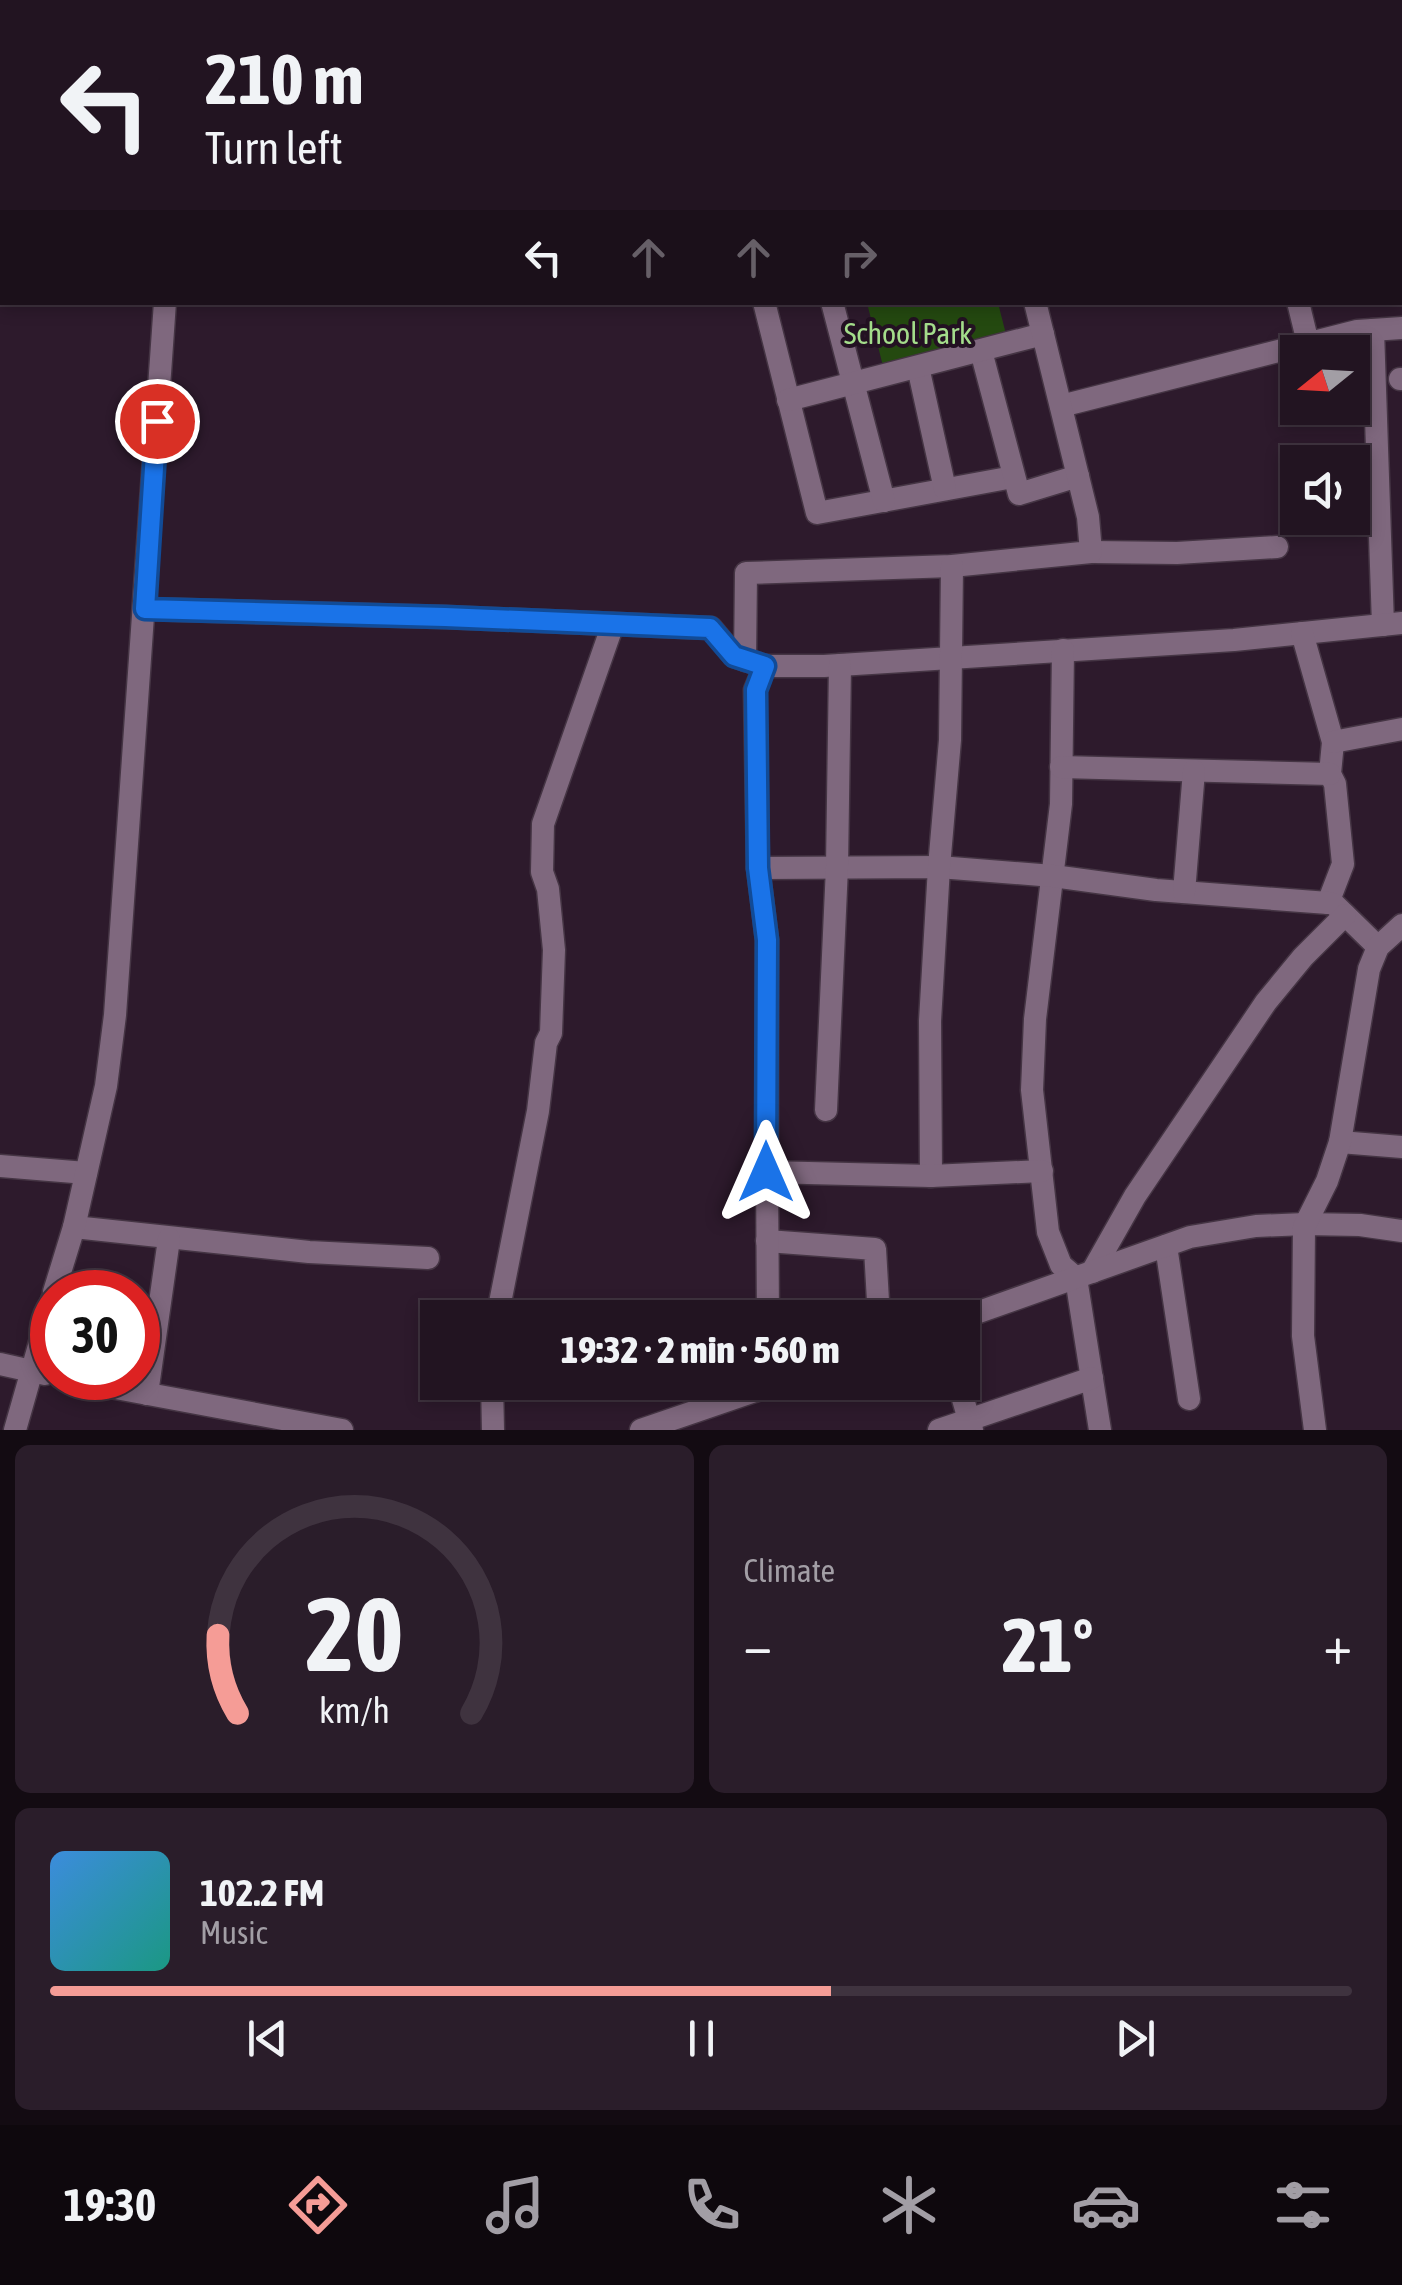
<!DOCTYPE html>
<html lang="en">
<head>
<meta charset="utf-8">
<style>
	:root { --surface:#221421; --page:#2a1d2a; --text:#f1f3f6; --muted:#a29ea5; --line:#3f333f; --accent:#f59c96 }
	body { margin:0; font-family:"Asap Condensed",sans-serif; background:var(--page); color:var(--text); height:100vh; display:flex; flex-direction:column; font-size:38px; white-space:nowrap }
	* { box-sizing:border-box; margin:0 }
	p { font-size:32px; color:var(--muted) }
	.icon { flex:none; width:55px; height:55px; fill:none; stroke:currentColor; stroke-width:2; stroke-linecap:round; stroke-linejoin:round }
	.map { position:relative; height:1430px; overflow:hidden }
	.drawer { display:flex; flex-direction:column; gap:15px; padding:15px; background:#130b12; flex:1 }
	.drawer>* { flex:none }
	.top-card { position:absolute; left:0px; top:0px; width:1402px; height:305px; box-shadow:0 5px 15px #0003,0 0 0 2px var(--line); background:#221421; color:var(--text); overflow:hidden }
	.needle { width:65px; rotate:252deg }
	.controls { position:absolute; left:1280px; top:335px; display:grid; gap:20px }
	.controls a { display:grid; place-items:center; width:90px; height:90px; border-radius:0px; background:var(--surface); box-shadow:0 5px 15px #0003,0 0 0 2px var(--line); font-size:50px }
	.speed { position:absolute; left:30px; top:1270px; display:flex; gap:20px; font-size:50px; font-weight:700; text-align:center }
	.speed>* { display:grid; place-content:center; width:130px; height:130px; border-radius:50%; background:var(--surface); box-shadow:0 5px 15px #0003,0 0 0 2px var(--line); line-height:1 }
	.speed .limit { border:15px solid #d22; background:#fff; color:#111 }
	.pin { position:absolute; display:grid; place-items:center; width:85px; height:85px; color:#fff; margin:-42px; border:5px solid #fff; border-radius:50%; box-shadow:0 2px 10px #0007 }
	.me { position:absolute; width:110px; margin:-55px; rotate:0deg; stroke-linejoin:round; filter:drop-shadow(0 0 8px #0008) }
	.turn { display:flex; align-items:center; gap:35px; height:210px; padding:0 40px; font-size:45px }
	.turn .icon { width:130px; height:130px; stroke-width:2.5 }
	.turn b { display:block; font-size:70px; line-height:85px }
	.lanes { display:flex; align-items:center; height:95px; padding:0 40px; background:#0003; justify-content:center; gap:50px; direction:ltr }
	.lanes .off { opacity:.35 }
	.big { font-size:75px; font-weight:800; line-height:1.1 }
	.drawer .widget { flex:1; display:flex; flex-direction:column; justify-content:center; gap:15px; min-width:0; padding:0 35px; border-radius:15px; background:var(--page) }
	.drawer .dial { align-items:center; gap:0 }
	.dial svg { height:260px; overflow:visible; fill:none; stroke:var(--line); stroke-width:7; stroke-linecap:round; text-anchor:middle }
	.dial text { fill:var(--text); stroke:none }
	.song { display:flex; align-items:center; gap:30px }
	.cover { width:120px; height:120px; border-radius:15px; background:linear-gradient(135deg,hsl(210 70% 55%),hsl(170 70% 35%)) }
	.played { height:10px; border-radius:5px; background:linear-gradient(90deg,var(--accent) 60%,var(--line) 60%) }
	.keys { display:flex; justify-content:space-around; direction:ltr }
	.heat { display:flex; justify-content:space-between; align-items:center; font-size:55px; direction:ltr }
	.drawer .tiles { flex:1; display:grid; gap:15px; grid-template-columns:1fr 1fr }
	.widget:last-child { grid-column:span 2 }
	.trip { position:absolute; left:420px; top:1300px; width:560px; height:100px; border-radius:0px; background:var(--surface); box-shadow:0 5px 15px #0003,0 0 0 2px var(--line); font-weight:800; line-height:100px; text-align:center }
	.menu { display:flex; height:160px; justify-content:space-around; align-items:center; background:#0e080d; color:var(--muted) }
	.menu .icon { width:70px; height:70px }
	.menu .on { color:var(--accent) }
	.menu b { font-size:45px; color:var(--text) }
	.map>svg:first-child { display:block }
	.green { fill:#244910 }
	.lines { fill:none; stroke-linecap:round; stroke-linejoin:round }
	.minor-casing { stroke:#453544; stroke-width:25 }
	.minor { stroke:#7f687e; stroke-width:22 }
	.route-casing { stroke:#114b97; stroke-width:25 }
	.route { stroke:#1a73e8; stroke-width:18 }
	.labels { text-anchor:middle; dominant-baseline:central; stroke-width:8; stroke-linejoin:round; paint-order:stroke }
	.park-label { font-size:30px; fill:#a4dd8b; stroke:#231122 }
</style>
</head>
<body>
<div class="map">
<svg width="1402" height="1430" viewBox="0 0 1402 1430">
	<rect width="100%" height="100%" fill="#2d1a2c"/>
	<path class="green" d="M 867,303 L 998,303 L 1008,342 L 884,370 Z"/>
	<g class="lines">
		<defs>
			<g id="minor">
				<path d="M 151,0 L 152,2"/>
				<path d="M 601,0 L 602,2"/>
				<path d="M 752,0 L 752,2"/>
				<path d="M 821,0 L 822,2"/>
				<path d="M 898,0 L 898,2"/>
				<path d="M 963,0 L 963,2"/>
				<path d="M 1040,0 L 1041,2"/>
				<path d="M 1103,0 L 1104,2"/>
				<path d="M 1132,0 L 1133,2"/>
				<path d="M 1306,0 L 1306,2"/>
				<path d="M 1372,0 L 1373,2"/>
				<path d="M 207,2 L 216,0"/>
				<path d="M 1400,18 L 1402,18"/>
				<path d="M 764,302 L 817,513 L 1013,477"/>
				<path d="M 832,302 L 884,501"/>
				<path d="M 1298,302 L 1308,343"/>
				<path d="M 1373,330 L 1383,625"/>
				<path d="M 981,351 L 1019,494 L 1078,476"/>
				<path d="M 918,367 L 945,489"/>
				<path d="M 1400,379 L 1402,379"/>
				<path d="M 788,400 L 1043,334"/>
				<path d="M 1061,406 L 1357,331 L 1402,328"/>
				<path d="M 1091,552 L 1177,553 L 1277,547"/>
				<path d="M 145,609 L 445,617 L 711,628 L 734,656 L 765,666 L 824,666 L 1234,640 L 1402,623"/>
				<path d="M 1302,633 L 1333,742 L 1330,774 L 1335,784 L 1343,864 L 1328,903"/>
				<path d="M 1063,650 L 1061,804 L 1035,1019 L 1032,1090 L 1048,1232 L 1061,1265 L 1076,1278 L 1100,1430"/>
				<path d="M 745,660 L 746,573 L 952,566 L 1091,552 L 1088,517 L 1035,302"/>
				<path d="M 765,666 L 755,690 L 758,868 L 767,940 L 767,1172"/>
				<path d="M 1333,742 L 1402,729"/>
				<path d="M 1061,767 L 1330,774"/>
				<path d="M 758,868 L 939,867 L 1053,876 L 1156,890 L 1328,903 L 1334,904 L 1378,947"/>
				<path d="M 1184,892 L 1194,771"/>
				<path d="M 826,1110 L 837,867 L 840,665"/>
				<path d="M 1340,1142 L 1402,1147"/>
				<path d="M 0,1166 L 86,1173"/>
				<path d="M 931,1176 L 930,1021 L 939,867 L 950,740 L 952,566"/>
				<path d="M 74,1227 L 309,1252 L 428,1258"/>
				<path d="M 767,1241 L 875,1249 L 879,1318"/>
				<path d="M 1166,1246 L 1189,1399"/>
				<path d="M 1092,1272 L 1135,1196 L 1266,1002 L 1303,957 L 1345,915"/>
				<path d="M 54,1292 L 74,1227 L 106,1086 L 115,1015 L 165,302"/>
				<path d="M 497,1318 L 538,1111 L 546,1043 L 551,1033 L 554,950 L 548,889 L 542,872 L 543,824 L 613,624"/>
				<path d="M 768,1318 L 767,1172 L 931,1176 L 1042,1171"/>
				<path d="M 962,1318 L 1190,1237 L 1256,1226 L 1305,1224 L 1360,1225 L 1402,1231"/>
				<path d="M 0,1364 L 45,1374"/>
				<path d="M 62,1378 L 342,1430"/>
				<path d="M 492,1382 L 493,1430"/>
				<path d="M 958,1382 L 972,1430"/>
				<path d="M 147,1394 L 169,1239"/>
				<path d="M 15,1430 L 52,1300"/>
				<path d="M 641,1430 L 781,1382"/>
				<path d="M 939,1430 L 1092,1378"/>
				<path d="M 1315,1430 L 1303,1336 L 1304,1227 L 1327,1181 L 1340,1142 L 1369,969 L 1378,947 L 1402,925"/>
			</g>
		</defs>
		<use href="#minor" class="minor-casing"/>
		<use href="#minor" class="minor"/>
	</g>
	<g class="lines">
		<defs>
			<path id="route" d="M 157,421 L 145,609 L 445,617 L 710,628 L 734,656 L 765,666 L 756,690 L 758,868 L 767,940 L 766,1172"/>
		</defs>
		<use href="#route" class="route-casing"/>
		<use href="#route" class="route"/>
	</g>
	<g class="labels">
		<g class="park-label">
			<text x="908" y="333">School Park</text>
		</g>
	</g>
</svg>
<div class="controls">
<a><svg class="needle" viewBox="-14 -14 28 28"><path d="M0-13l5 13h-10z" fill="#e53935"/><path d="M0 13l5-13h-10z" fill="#a29ea5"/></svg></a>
<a><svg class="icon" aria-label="sound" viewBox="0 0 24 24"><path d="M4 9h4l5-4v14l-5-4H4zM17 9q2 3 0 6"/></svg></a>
</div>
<div class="speed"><div class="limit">30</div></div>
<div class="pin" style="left:157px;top:421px;background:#d93025"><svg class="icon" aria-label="arrive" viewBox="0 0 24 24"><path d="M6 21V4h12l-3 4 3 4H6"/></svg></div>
<svg class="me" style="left:766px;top:1172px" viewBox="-20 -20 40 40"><path d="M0-17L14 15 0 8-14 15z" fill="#1a73e8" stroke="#fff" stroke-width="4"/></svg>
<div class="trip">19:32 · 2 min · 560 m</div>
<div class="top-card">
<div class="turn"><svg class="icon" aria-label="left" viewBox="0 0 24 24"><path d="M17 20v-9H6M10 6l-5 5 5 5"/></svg><div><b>210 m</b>Turn left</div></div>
<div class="lanes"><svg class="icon" aria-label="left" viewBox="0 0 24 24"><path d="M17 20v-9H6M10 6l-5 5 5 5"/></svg><svg class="icon off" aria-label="ahead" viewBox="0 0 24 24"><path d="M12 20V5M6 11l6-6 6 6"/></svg><svg class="icon off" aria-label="ahead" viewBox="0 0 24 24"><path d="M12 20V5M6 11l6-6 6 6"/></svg><svg class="icon off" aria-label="right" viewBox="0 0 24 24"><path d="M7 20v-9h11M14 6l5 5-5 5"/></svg></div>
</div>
</div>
<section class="drawer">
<div class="tiles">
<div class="widget dial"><svg viewBox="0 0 100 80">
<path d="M14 69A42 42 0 1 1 86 69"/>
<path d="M14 69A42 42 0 0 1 8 45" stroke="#f59c96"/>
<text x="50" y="56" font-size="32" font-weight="700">20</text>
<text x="50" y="72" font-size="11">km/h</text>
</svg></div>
<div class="widget"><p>Climate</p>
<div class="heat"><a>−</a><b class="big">21°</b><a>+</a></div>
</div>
<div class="widget">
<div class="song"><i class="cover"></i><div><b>102.2 FM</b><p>Music</p></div></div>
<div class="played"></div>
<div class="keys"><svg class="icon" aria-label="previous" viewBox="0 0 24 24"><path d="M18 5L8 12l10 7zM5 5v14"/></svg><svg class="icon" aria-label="pause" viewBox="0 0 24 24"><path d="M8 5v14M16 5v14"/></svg><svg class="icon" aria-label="next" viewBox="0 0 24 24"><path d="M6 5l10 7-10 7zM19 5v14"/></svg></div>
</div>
</div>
</section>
<nav class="menu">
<b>19:30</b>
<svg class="icon on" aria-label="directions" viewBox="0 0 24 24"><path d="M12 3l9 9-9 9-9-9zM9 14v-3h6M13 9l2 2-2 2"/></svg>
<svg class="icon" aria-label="music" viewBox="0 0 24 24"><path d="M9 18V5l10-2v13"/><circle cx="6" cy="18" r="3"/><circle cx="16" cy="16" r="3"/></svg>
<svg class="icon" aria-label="phone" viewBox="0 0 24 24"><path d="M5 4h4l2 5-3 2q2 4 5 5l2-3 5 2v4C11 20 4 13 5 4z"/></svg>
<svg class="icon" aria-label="climate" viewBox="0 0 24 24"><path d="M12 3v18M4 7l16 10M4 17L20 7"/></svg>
<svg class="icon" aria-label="car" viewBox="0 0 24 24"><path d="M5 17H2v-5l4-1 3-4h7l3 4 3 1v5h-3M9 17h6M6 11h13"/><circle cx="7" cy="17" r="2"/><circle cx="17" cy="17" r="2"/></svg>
<svg class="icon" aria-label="filters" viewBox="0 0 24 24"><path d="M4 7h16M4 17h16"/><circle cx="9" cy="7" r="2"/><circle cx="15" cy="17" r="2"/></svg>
</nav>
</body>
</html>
